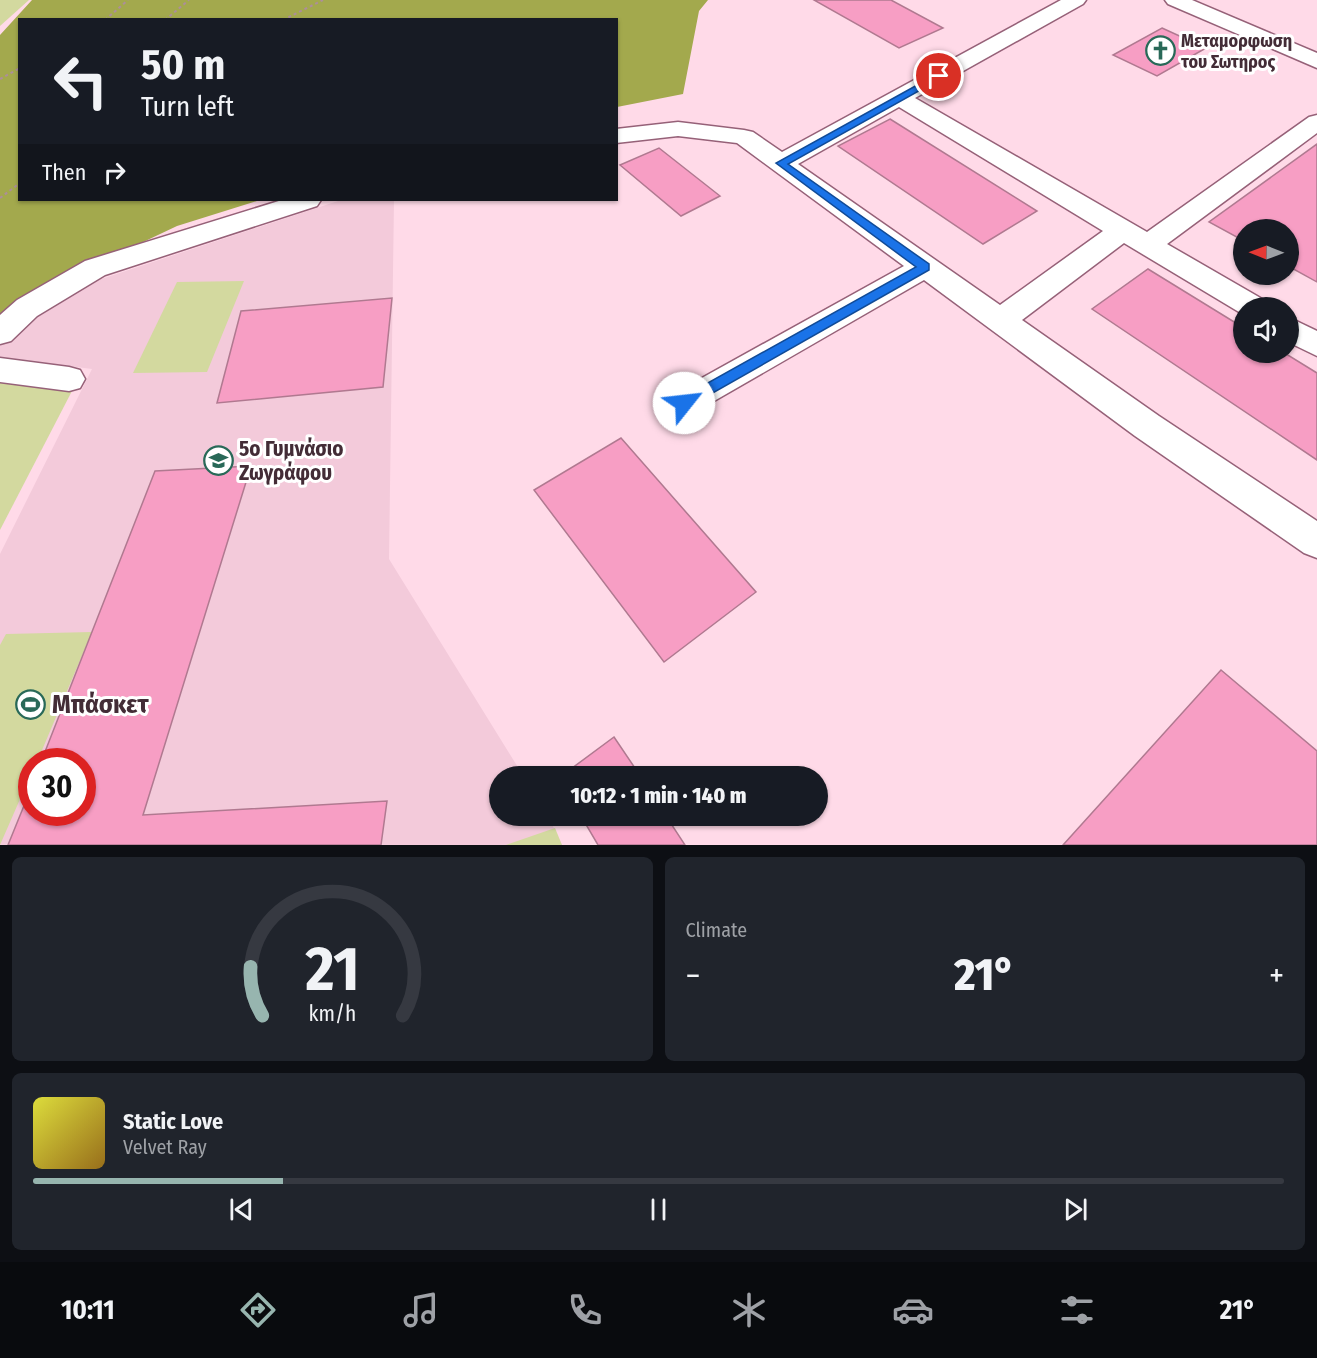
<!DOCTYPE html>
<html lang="en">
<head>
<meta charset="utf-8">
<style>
	:root { --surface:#171b24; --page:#20242c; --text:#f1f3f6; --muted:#9ea1a6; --line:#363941; --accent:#97b5af }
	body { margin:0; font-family:"Fira Sans Condensed",sans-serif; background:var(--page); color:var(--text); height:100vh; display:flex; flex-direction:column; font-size:22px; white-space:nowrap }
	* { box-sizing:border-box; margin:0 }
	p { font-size:20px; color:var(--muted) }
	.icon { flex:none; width:33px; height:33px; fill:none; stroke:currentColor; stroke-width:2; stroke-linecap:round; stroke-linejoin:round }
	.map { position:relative; height:845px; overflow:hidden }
	.panel { display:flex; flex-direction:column; gap:12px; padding:12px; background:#0d0f14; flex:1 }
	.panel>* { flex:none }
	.hud { position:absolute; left:18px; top:18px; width:600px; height:183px; border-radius:0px; box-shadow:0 2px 4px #0004; background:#171b24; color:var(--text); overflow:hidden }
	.needle { width:39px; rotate:271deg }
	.fabs { position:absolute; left:1233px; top:219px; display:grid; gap:12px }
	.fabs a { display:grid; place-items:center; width:66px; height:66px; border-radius:50%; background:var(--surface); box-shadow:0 2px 4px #0004; font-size:30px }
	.speed { position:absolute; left:18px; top:748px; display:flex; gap:12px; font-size:30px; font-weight:700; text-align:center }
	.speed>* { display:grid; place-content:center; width:78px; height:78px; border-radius:50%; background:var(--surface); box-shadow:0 2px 4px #0004; line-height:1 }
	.speed .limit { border:9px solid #d22; background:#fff; color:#111 }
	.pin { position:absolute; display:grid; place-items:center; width:51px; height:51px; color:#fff; margin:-26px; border:3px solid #fff; border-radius:50%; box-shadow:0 2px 6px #0007 }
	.me { position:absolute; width:66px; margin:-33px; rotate:61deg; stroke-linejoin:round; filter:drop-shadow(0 0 4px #0008) }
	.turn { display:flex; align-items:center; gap:21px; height:126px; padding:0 24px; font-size:27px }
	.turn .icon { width:78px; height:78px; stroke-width:2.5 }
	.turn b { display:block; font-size:42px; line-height:51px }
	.then { display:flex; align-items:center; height:57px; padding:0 24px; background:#0003; gap:12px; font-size:22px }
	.big { font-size:45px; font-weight:800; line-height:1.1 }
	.panel .tile { flex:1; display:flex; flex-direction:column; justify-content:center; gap:9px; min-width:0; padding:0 21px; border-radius:9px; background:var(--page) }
	.panel .dial { align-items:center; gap:0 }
	.dial svg { height:156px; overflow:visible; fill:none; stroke:var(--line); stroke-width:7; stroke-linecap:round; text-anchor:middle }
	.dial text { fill:var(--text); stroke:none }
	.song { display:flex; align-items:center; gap:18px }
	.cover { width:72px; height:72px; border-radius:9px; background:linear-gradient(135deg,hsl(60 70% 55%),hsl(40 70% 35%)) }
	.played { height:6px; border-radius:3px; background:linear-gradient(90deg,var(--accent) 20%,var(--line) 20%) }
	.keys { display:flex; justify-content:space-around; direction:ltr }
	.heat { display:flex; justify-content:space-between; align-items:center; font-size:33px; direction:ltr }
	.panel .tiles { flex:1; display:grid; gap:12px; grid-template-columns:1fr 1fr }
	.tile:last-child { grid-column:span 2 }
	.trip { position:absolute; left:489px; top:766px; width:339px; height:60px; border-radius:30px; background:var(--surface); box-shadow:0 2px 4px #0004; font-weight:800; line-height:60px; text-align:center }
	.tab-bar { display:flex; height:96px; justify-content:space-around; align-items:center; background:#090b0e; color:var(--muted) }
	.tab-bar .icon { width:42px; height:42px }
	.tab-bar .on { color:var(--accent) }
	.tab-bar b { font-size:27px; color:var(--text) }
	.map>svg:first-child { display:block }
	.built { fill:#f3cada; fill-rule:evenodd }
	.green { fill:#d3d99f }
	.forest { fill:#a3a94d }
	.building { fill:#f79ec4; stroke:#b07990; stroke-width:1.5 }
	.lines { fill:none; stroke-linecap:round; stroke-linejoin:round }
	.minor-casing { stroke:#966178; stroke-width:3 }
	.path { stroke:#ad8e9b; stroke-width:2; stroke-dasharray:3 3; stroke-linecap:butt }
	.minor { fill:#fff; fill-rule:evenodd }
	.route { fill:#1a73e8; stroke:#114b97; stroke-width:1.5 }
	.labels { text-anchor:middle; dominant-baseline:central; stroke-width:6; stroke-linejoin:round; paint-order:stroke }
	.far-poi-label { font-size:18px; font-weight:bold; fill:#432c36; stroke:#fff; text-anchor:start }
	.poi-label { font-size:21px; font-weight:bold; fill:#432c36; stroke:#fff; text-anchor:start }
	.near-poi-label { font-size:26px; font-weight:bold; fill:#432c36; stroke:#fff; text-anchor:start }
</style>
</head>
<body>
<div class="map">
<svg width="1317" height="845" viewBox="0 0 1317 845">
	<rect width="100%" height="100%" fill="#ffdae8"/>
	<path class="built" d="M 341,200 L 394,200 L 389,559 L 524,777 L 500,777 L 500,816 L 548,816 L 562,845 L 0,845 L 0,554 L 92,369 L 0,357 L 0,346 L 68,290 ZM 32,762 L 82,762 L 82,813 L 32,813 Z"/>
	<g class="green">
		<path d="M 0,0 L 29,0 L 0,26 Z"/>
		<path d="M 244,281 L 207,372 L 133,373 L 177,282 Z"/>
		<path d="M 0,383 L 72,391 L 0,530 Z"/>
		<path d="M 92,632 L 37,762 L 32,762 L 31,774 L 0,845 L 0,645 L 6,634 Z"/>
		<path d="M 555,828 L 562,845 L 506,845 Z"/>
	</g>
	<path class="forest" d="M 32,0 L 708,0 L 699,11 L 683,94 L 617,107 L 616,20 L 20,20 L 20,200 L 260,200 L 177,226 L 27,297 L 0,320 L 0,35 Z"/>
	<g class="building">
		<path d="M 814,0 L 891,0 L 943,28 L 899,48 Z"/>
		<path d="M 1162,28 L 1206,48 L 1157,76 L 1113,55 Z"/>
		<path d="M 890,119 L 1037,211 L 983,244 L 838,146 Z"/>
		<path d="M 1317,144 L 1317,282 L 1288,266 L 1288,230 L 1244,230 L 1244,241 L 1209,222 Z"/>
		<path d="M 659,148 L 720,196 L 681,216 L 620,165 Z"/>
		<path d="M 1148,269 L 1244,328 L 1244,352 L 1283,352 L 1317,373 L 1317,460 L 1092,309 Z"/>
		<path d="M 392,298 L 383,387 L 217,403 L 241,311 Z"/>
		<path d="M 621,438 L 756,592 L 664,662 L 534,490 Z"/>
		<path d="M 251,466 L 143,815 L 387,801 L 381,845 L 8,845 L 32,786 L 32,813 L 82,813 L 82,762 L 41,762 L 155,471 Z"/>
		<path d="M 1221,670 L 1317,751 L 1317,845 L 1063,845 Z"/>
		<path d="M 614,737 L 641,777 L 560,777 Z"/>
		<path d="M 581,816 L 666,816 L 685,845 L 598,845 Z"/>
	</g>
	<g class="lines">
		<defs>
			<g id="minor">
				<path d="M 1061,0 L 1086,0 L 1083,4 L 915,98 L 1147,232 L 1309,117 L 1317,115 L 1317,133 L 1167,244 L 1264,300 L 1268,308 L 1244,308 L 1244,315 L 1124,243 L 1022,320 L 1159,416 L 1317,521 L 1317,558 L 1304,553 L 1135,436 L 924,280 L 695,412 L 684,416 L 673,412 L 668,403 L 673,394 L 904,266 L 737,143 L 678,136 L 616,143 L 616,129 L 678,122 L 744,130 L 753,132 L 782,152 ZM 899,107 L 1103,231 L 1000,305 L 798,164 Z"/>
				<path d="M 1165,0 L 1192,0 L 1317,53 L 1317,68 L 1168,4 Z"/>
				<path d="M 282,200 L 321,200 L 317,206 L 105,275 L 37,316 L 11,341 L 0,344 L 0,315 L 17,300 L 85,261 Z"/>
				<path d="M 1288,317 L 1317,331 L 1317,356 L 1288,342 Z"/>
				<path d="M 0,358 L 69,367 L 80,370 L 85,379 L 80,388 L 69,391 L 0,382 Z"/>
			</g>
		</defs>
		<use href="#minor" class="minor-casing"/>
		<g class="path">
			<path d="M 105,20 L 128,0"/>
			<path d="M 165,20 L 189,0"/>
			<path d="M 283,20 L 323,0"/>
			<path d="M 0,79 L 20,68"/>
			<path d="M 0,198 L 20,183"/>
		</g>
		<use href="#minor" class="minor"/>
	</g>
	<path class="route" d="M 939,73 L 943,76 L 942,78 L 788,164 L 929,264 L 929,270 L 688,407 L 679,407 L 677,403 L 679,399 L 916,267 L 776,163 Z"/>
	<defs>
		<symbol id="church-ring" viewBox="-11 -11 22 22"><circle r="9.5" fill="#fff" stroke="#296958" stroke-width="1.5"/><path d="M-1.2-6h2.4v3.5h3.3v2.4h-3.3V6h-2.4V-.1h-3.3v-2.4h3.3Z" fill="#296958"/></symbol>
		<symbol id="school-ring" viewBox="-11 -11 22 22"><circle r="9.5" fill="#fff" stroke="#296958" stroke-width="1.5"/><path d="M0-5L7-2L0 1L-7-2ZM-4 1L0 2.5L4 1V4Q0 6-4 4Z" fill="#296958"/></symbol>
		<symbol id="stadium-ring" viewBox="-11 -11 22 22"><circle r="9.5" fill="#fff" stroke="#296958" stroke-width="1.5"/><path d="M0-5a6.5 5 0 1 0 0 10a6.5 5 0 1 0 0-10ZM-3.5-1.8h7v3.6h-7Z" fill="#296958"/></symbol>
	</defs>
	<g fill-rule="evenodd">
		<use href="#church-ring" x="1144" y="34" width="33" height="33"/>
		<use href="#school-ring" x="202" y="444" width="33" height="33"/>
		<use href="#stadium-ring" x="14" y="688" width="33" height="33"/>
	</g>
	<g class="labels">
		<g class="far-poi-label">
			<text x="1181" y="41">Μεταμορφωση<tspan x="1181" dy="21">του Σωτηρος</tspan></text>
		</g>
		<g class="poi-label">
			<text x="239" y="449">5ο Γυμνάσιο<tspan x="239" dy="24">Ζωγράφου</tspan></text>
		</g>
		<g class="near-poi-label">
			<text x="52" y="704">Μπάσκετ</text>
		</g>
	</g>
</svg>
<div class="fabs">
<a><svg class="needle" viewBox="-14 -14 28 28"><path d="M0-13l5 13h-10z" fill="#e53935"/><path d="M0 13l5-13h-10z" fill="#9ea1a6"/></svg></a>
<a><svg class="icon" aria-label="sound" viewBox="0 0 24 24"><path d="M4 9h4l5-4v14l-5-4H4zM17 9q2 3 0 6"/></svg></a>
</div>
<div class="speed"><div class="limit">30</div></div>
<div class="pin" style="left:939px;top:76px;background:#d93025"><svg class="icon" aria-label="arrive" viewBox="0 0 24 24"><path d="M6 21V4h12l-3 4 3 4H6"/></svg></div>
<svg class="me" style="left:684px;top:403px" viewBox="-20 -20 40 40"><circle r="19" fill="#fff"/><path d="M0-13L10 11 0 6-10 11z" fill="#1a73e8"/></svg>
<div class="trip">10:12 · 1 min · 140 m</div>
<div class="hud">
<div class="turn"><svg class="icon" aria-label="left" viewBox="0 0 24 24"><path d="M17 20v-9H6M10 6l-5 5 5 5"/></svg><div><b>50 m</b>Turn left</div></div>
<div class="then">Then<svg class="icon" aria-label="right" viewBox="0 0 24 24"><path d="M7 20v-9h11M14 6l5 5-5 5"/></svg></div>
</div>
</div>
<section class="panel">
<div class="tiles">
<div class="tile dial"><svg viewBox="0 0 100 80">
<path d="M14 69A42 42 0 1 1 86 69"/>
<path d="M14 69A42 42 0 0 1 8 44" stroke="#97b5af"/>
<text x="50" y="56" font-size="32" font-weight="700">21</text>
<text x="50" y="72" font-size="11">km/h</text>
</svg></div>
<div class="tile"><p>Climate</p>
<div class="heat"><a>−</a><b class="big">21°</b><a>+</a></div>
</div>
<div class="tile">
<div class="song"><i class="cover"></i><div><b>Static Love</b><p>Velvet Ray</p></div></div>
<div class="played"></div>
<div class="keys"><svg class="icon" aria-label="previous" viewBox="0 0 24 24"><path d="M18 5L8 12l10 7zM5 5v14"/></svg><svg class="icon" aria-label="pause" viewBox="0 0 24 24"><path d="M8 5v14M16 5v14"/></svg><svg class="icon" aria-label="next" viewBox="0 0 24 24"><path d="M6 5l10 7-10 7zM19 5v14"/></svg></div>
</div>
</div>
</section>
<nav class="tab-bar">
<b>10:11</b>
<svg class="icon on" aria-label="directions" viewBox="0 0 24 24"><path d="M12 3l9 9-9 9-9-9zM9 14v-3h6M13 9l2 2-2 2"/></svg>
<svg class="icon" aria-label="music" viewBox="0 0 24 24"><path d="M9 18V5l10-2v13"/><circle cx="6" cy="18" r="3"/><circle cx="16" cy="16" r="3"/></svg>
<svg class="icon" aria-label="phone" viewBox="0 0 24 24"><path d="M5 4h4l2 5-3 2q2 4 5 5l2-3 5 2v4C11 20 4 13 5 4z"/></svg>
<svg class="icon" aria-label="climate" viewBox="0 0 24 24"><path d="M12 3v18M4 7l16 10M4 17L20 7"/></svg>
<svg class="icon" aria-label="car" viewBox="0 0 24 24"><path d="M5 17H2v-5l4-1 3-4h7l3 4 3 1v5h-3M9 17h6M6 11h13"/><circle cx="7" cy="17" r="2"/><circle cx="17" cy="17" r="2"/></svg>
<svg class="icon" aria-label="filters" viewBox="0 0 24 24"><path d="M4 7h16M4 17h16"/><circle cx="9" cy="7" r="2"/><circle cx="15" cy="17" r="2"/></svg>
<b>21°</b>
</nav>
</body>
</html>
